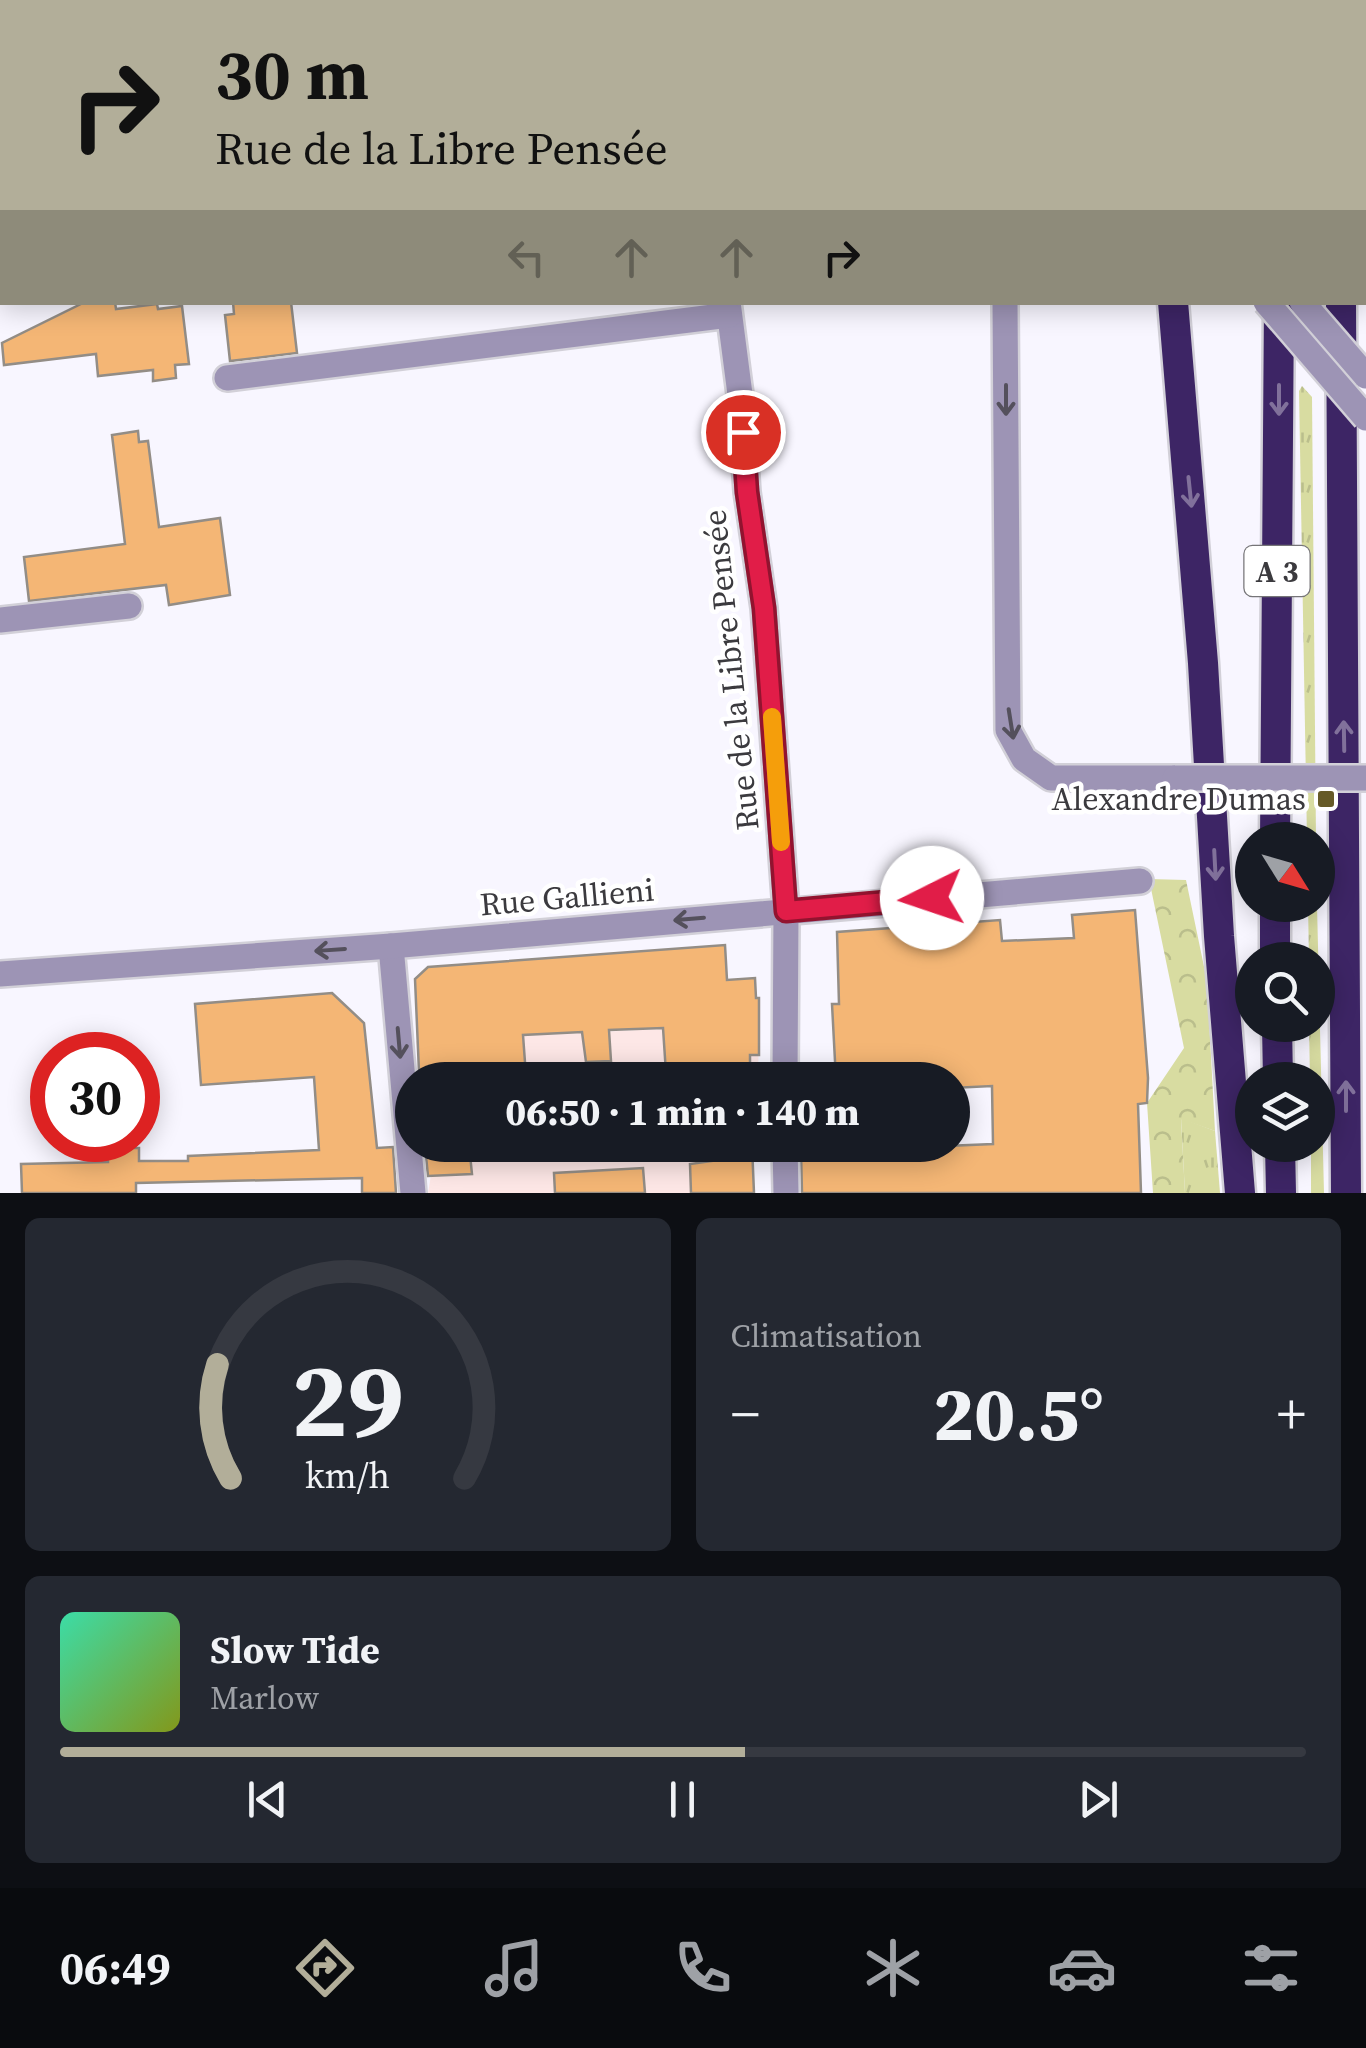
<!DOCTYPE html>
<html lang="fr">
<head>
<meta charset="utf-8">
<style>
	:root { --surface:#171b24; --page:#242831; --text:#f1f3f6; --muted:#9ea1a6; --line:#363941; --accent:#b2ae99 }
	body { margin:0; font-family:"Source Serif 4",serif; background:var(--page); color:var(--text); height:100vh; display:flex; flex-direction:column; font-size:38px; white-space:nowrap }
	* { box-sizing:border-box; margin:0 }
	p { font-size:32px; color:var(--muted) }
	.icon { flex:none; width:55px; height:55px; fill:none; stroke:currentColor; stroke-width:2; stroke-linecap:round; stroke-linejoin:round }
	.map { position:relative; height:1193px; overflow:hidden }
	.drawer { display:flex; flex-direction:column; gap:25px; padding:25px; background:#0d0f14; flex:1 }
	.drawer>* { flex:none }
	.banner { position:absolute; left:0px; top:0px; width:1368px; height:305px; box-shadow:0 5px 25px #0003; background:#b2ae99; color:#111; overflow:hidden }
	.needle { width:65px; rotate:127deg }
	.tools { position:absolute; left:1235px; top:822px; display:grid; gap:20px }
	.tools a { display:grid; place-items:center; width:100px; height:100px; border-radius:50%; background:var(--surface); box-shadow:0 5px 25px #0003; font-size:50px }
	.speed { position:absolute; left:30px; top:1032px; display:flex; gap:20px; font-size:50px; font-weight:700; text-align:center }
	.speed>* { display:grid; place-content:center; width:130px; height:130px; border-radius:50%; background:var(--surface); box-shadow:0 5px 25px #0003; line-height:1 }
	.speed .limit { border:15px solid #d22; background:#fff; color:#111 }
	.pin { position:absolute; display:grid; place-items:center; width:85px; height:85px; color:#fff; margin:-42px; border:5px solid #fff; border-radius:50%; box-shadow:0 2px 10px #0007 }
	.me { position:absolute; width:110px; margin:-55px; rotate:266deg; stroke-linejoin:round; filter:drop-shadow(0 0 8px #0008) }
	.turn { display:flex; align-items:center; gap:35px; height:210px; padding:0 50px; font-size:45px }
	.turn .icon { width:130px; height:130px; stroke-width:2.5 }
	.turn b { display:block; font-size:70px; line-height:85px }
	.lanes { display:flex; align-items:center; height:95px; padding:0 50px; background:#0003; justify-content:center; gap:50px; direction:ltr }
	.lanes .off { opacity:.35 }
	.big { font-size:75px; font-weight:800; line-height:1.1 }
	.drawer .card { flex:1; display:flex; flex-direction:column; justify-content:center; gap:15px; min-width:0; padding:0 35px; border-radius:15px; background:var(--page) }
	.drawer .dial { align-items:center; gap:0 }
	.dial svg { height:260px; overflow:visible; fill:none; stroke:var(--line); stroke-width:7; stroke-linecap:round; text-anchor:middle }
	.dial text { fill:var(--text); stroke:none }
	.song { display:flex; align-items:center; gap:30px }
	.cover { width:120px; height:120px; border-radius:15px; background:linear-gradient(135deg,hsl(160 70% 55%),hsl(70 70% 35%)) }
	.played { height:10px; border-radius:5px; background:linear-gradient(90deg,var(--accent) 55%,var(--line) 55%) }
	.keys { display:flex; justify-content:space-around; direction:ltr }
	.heat { display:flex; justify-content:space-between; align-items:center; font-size:55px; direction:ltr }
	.drawer .tiles { flex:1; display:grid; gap:25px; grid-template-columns:1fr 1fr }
	.card:last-child { grid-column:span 2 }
	.trip { position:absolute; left:395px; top:1062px; width:575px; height:100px; border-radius:50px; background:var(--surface); box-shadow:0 5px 25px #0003; font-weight:800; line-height:100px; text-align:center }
	.menu { display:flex; height:160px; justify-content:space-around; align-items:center; background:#090b0e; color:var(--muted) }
	.menu .icon { width:70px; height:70px }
	.menu .current { color:var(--accent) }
	.menu b { font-size:45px; color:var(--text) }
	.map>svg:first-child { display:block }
	.education { fill:#fde7e6 }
	.grass { fill:url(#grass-tufts) }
	.forest { fill:url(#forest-crowns) }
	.building { fill:#f4b675; stroke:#938d86; stroke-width:2.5 }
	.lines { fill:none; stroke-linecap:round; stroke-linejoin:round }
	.minor-casing { stroke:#d2d0d8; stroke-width:30 }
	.highway-casing { stroke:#d2d0d8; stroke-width:35 }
	.minor { stroke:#9d94b5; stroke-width:25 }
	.highway { stroke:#3d2565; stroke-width:30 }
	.minor-bridge-casing { stroke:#d2d0d8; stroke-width:30; stroke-linecap:butt }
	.minor-bridge { stroke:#9d94b5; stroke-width:25 }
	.oneway { stroke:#54505c }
	.oneway2 { stroke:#81719b }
	.route-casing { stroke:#92132f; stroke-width:25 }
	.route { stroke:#e11d48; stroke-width:18 }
	.slow { stroke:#f59e0b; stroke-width:18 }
	.poi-dot { fill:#665a27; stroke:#fff; stroke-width:4 }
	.labels { text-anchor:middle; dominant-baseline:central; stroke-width:9; stroke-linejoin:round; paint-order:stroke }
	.shield { fill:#fff; stroke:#767578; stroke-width:2.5 }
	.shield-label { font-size:30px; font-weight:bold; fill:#3b3a3e }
	.street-label { font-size:32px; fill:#3b3a3e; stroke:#fff }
	.poi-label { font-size:32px; fill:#3b3a3e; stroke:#fff; text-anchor:end }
</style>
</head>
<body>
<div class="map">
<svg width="1366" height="1193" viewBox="0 0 1366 1193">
	<defs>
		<pattern id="grass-tufts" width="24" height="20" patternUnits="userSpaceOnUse" patternTransform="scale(2.5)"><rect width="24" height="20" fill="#d8dca1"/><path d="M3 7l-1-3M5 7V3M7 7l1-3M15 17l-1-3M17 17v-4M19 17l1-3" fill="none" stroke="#babe8c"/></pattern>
		<pattern id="forest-crowns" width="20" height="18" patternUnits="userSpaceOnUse" patternTransform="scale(2.5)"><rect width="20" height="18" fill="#d8dca1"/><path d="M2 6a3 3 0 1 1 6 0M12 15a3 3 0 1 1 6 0" fill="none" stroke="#babe8c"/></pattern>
	</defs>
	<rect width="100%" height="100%" fill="#f8f6ff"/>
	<g class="education">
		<path d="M 759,1024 L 758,1080 L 420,1080 L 416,1041 Z"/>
		<path d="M 427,1145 L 757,1145 L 756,1161 L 753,1162 L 754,1193 L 428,1193 L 431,1175 Z"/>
	</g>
	<g class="grass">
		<path d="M 1302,386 L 1312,397 L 1316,840 L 1307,840 L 1299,391 Z"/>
		<path d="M 1308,905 L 1317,905 L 1324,1193 L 1311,1193 L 1311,1145 L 1318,1145 L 1318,1080 L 1310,1080 L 1309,1025 L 1318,1025 L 1318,960 L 1309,960 Z"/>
		<path d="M 1181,1118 L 1215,1131 L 1220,1193 L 1185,1193 Z"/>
	</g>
	<path class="forest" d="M 1149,879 L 1186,880 L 1207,981 L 1215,1131 L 1181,1119 L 1185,1193 L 1153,1193 L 1147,1103 L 1184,1048 Z"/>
	<g class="building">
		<path d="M 85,302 L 115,302 L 116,309 L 157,304 L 158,309 L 182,306 L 189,364 L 175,365 L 176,378 L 153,381 L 153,370 L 98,376 L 96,354 L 4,365 L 2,343 Z"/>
		<path d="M 233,302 L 291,302 L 297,353 L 230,361 L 225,315 L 234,314 Z"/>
		<path d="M 138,431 L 139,442 L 148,441 L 159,527 L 220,518 L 230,595 L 169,605 L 166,585 L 29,601 L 24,557 L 125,544 L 112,435 Z"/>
		<path d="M 1135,910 L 1148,1078 L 1147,1103 L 1138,1104 L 1141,1193 L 802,1193 L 801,1152 L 993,1144 L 992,1086 L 952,1088 L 952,1080 L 836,1080 L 832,1004 L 839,1004 L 837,932 L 1000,920 L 1002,941 L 1074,938 L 1072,915 Z"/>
		<path d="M 725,945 L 727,980 L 755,978 L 756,998 L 759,998 L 759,1055 L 750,1055 L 750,1080 L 711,1080 L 711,1072 L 666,1073 L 663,1028 L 609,1030 L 611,1061 L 586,1062 L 582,1032 L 523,1035 L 526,1076 L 516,1077 L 516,1080 L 425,1080 L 424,1072 L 419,1072 L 415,979 L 428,967 Z"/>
		<path d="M 332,993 L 364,1023 L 377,1148 L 393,1147 L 396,1193 L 362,1193 L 362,1178 L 136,1183 L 136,1193 L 22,1193 L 21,1164 L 108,1162 L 108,1148 L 139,1148 L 139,1161 L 188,1161 L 188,1156 L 319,1150 L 314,1077 L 201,1085 L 195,1004 Z"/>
		<path d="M 469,1145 L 472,1174 L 428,1176 L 425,1146 Z"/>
		<path d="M 712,1145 L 752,1145 L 754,1193 L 691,1193 L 690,1164 L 712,1161 Z"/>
		<path d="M 643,1168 L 645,1193 L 555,1193 L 554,1173 Z"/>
	</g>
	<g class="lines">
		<defs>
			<g id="minor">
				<path d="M 659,0 L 664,2"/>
				<path d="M 995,0 L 997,2"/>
				<path d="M 1041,0 L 1043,2"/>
				<path d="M 348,2 L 348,0"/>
				<path d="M 728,302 L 741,402 L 747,492 L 764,608 L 786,911 L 785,1080"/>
				<path d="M 1005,302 L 1008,730 L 1024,759 L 1051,778 L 1175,778"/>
				<path d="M 227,378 L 729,315"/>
				<path d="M 0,620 L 129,606"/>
				<path d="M 391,946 L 413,1193"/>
				<path d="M 0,974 L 391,946 L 1140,881"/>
				<path d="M 785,1145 L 786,1193"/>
			</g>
			<g id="highway">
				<path d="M 1091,2 L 1093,0"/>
				<path d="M 1281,2 L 1281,0"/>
				<path d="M 1344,2 L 1344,0"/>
				<path d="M 1173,302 L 1203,663 L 1219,936 L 1240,1193"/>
				<path d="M 1341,302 L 1346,1193"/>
				<path d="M 1275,840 L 1279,302"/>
				<path d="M 1275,905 L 1275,960"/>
				<path d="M 1277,1025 L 1278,1080"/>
				<path d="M 1280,1145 L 1281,1193"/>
			</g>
		</defs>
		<use href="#minor" class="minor-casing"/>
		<use href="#highway" class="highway-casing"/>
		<use href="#minor" class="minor"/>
		<use href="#highway" class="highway"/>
		<defs>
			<g id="minor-bridge">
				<path d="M 1266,302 L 1366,418"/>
				<path d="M 1302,302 L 1366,376"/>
				<path d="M 1175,778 L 1366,778"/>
			</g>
		</defs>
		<use href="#minor-bridge" class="minor-bridge-casing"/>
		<use href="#minor-bridge" class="minor-bridge"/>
	</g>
	<defs><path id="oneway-shaft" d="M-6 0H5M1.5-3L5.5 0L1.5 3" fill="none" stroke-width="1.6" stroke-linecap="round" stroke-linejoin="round" transform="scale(2.5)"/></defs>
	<g class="oneway">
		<use href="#oneway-shaft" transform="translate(1006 400) rotate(90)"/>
		<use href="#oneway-shaft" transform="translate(1011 724) rotate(81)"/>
		<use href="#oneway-shaft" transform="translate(689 919) rotate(175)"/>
		<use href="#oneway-shaft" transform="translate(330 950) rotate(176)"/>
		<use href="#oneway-shaft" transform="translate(399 1043) rotate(85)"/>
	</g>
	<g class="oneway2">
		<use href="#oneway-shaft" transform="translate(1279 400) rotate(90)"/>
		<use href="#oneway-shaft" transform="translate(1190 492) rotate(84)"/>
		<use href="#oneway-shaft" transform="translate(1344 736) rotate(-91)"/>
		<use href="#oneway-shaft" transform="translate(1215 865) rotate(87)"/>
		<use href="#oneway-shaft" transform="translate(1346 1096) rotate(-90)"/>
	</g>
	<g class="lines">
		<defs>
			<path id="route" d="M 743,432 L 747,492 L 764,608 L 786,911 L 932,898"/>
		</defs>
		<use href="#route" class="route-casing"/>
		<use href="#route" class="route"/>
		<path class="slow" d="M 772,717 L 781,842"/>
	</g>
	<rect class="poi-dot" x="1316" y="789" width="20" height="20" rx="5"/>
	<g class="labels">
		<rect class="shield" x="1244.5" y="546" width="65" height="50" rx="8"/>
		<g class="shield-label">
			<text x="1277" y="571">A 3</text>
		</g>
		<g class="street-label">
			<text transform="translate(731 670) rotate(-96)">Rue de la Libre Pensée</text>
			<text transform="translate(567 897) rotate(-5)">Rue Gallieni</text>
		</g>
		<g class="poi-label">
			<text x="1306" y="799">Alexandre Dumas</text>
		</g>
	</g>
</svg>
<div class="tools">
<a><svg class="needle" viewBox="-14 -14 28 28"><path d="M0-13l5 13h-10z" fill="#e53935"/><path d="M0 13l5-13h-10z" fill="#9ea1a6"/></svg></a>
<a><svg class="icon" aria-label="search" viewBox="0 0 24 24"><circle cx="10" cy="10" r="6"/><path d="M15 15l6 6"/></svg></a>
<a><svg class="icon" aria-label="layers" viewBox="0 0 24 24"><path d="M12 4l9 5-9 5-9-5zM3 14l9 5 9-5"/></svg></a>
</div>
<div class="speed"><div class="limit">30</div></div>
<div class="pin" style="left:743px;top:432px;background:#d93025"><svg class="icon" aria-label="arrive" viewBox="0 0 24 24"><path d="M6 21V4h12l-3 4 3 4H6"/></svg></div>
<svg class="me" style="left:932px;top:898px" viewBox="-20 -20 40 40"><circle r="19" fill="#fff"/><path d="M0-13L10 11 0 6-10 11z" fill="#e11d48"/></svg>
<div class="trip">06:50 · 1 min · 140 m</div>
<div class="banner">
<div class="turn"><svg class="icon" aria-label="right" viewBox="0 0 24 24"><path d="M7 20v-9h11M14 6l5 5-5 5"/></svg><div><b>30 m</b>Rue de la Libre Pensée</div></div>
<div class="lanes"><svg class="icon off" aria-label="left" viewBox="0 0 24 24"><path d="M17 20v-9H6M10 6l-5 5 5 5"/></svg><svg class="icon off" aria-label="ahead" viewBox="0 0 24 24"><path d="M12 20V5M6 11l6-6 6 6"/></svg><svg class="icon off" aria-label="ahead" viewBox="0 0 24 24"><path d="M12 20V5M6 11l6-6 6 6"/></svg><svg class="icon" aria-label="right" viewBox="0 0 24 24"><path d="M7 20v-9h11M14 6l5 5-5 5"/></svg></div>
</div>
</div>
<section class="drawer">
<div class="tiles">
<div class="card dial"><svg viewBox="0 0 100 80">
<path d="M14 69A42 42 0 1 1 86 69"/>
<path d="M14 69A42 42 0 0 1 10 34" stroke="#b2ae99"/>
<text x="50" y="56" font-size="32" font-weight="700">29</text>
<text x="50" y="72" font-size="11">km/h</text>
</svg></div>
<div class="card"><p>Climatisation</p>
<div class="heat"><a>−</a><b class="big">20.5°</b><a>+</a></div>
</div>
<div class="card">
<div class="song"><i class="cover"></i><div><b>Slow Tide</b><p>Marlow</p></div></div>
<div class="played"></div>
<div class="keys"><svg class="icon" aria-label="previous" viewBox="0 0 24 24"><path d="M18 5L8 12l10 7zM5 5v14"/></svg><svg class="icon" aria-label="pause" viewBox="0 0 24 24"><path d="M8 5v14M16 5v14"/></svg><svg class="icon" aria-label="next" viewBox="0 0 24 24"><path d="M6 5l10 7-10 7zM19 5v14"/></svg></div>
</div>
</div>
</section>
<nav class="menu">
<b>06:49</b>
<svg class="icon current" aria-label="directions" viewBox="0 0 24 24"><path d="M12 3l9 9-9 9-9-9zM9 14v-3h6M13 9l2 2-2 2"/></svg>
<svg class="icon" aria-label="music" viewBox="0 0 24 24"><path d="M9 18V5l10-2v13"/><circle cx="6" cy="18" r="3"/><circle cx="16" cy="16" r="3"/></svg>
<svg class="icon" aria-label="phone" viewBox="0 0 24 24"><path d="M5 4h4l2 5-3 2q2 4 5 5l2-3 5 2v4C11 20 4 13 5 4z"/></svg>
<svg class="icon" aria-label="climate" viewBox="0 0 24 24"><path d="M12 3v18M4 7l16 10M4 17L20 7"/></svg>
<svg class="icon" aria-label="car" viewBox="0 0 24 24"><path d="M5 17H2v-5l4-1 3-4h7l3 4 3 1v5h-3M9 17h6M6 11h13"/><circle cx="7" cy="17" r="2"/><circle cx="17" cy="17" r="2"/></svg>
<svg class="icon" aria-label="filters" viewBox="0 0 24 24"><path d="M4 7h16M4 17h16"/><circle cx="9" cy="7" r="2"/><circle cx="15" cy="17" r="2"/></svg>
</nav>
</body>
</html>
